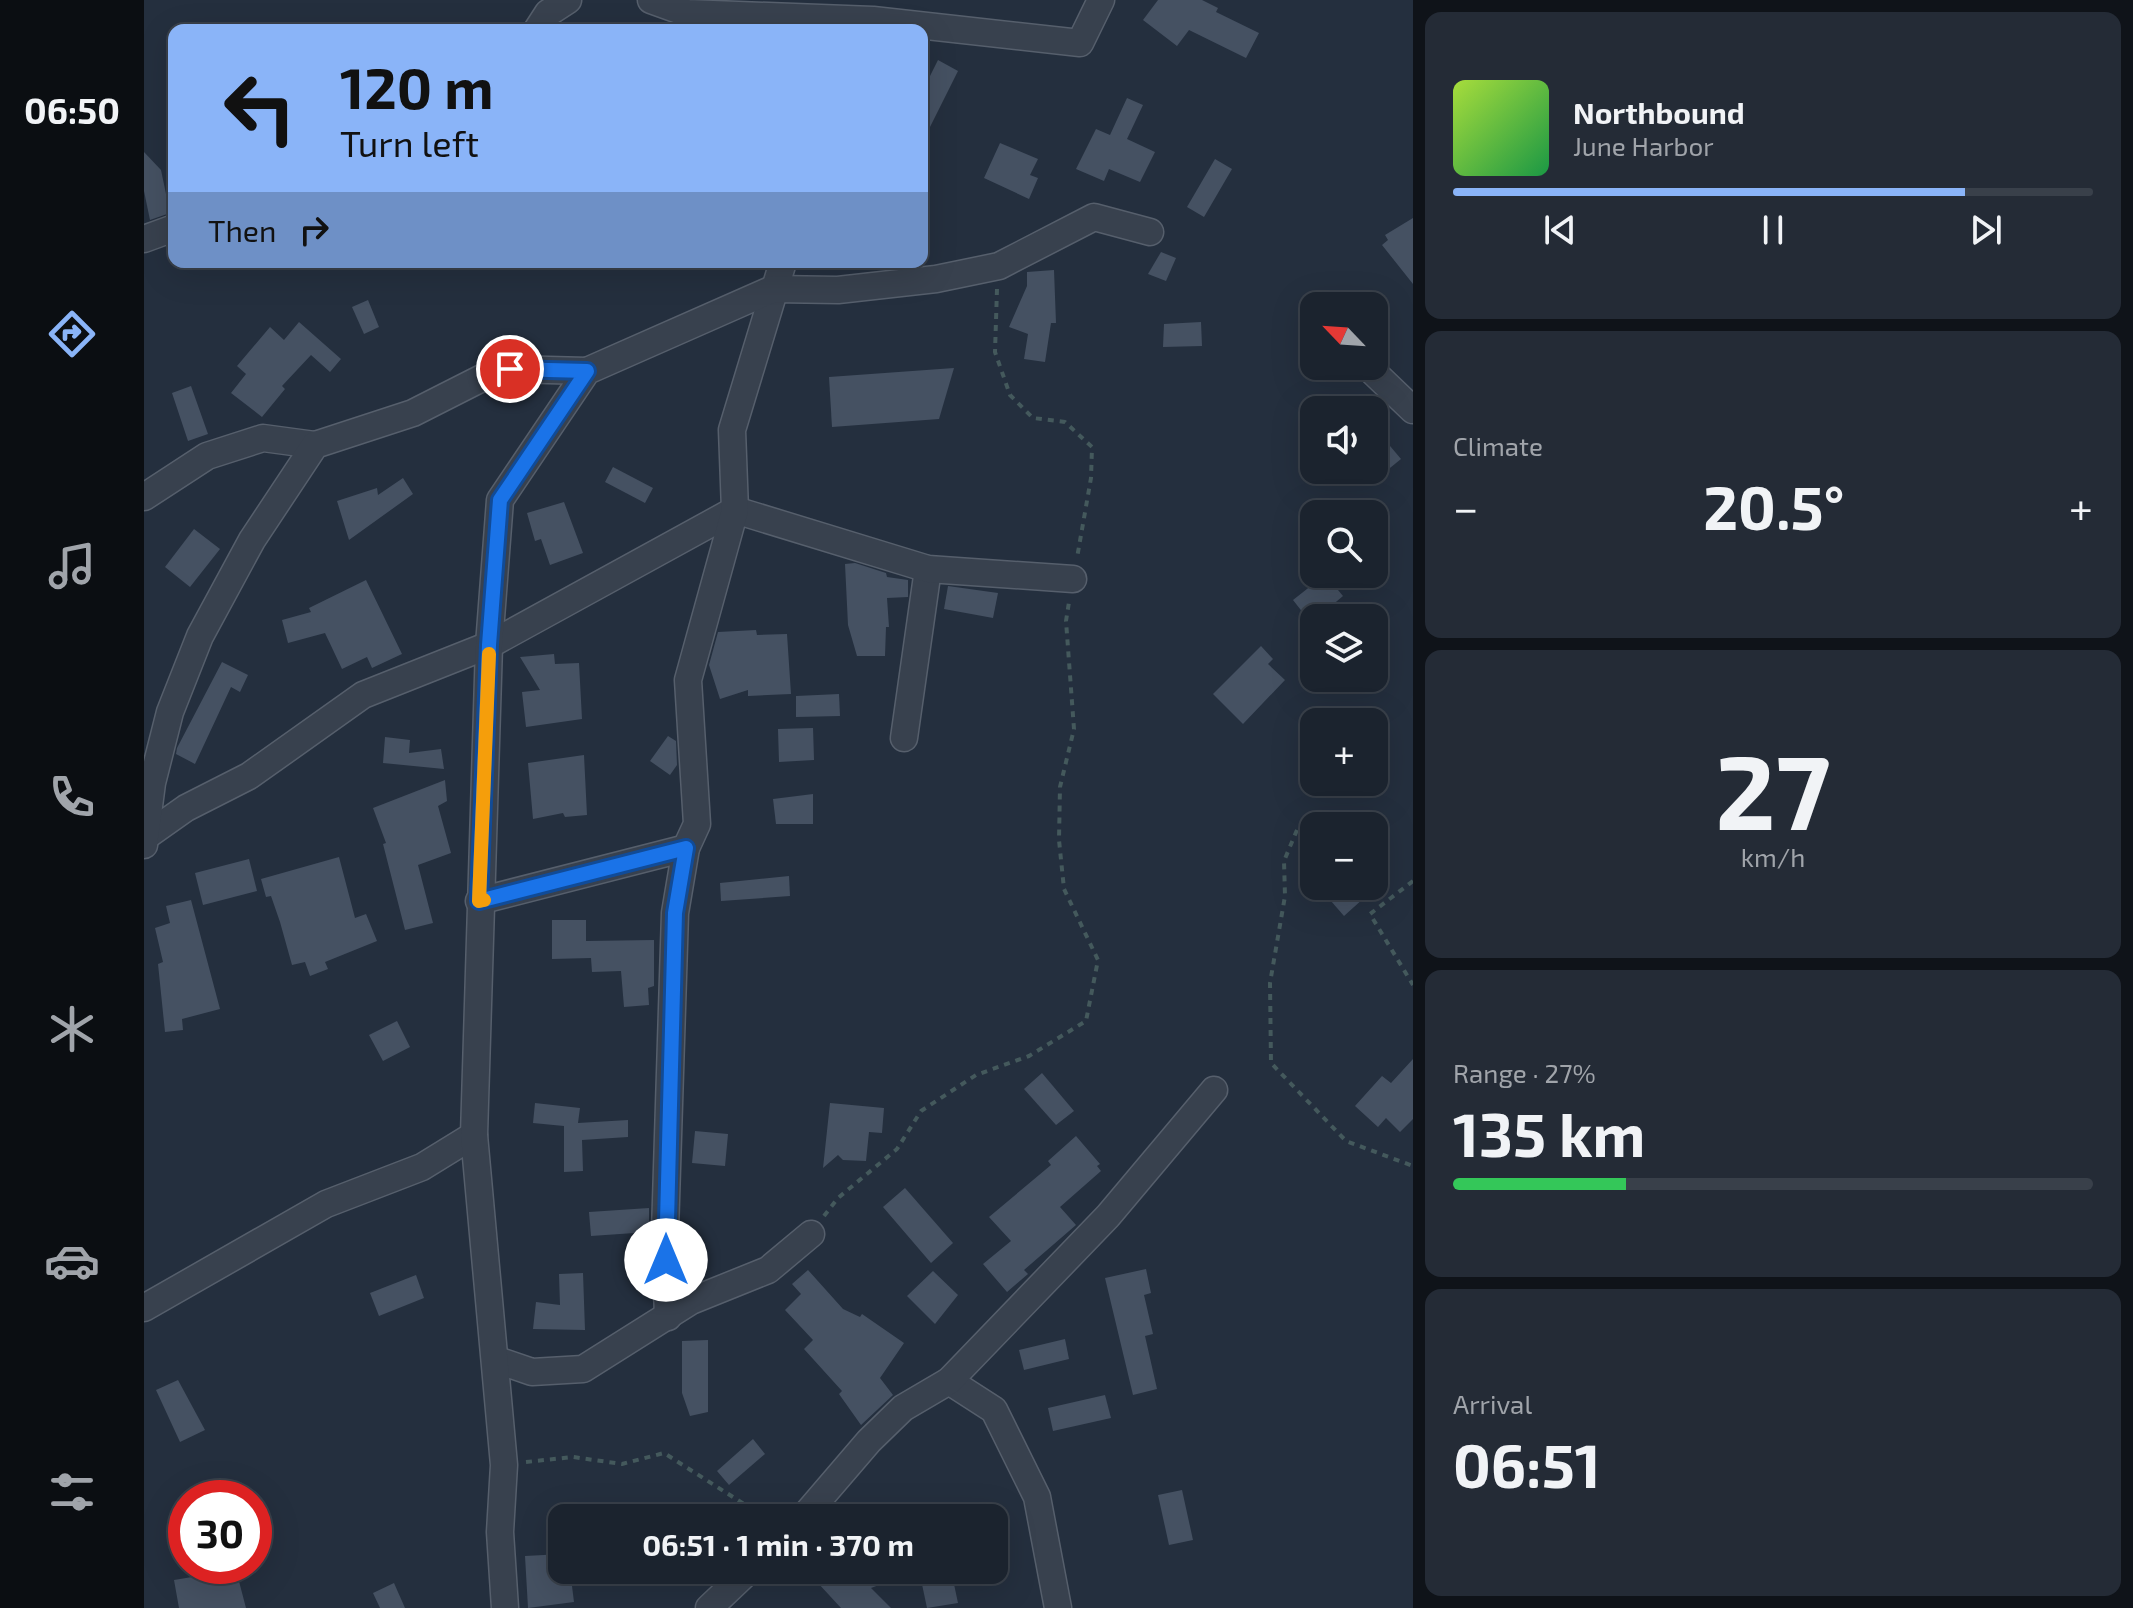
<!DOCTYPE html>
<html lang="en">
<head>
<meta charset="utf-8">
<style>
	:root { --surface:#1b232e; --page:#242b36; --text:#f1f3f6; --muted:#a0a4aa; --line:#39404a; --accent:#8ab4f8 }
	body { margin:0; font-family:"Exo 2",sans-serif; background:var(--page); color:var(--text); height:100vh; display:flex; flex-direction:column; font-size:30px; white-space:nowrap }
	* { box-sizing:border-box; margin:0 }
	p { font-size:26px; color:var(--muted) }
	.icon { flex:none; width:44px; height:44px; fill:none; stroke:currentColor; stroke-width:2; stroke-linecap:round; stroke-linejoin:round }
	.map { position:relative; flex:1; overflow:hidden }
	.sheet { display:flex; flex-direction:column; gap:12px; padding:12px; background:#0f1319; width:720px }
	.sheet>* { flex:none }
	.banner { position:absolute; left:24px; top:24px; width:760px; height:244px; border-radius:16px; box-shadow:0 8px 32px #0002,0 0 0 2px var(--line); background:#8ab4f8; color:#111; overflow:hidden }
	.needle { width:52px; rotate:295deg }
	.fabs { position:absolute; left:1156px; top:292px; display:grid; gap:16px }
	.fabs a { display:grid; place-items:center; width:88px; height:88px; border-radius:16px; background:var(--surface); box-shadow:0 8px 32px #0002,0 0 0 2px var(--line); font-size:40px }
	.speed { position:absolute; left:24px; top:1480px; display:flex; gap:16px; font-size:40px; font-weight:700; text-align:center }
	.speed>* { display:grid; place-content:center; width:104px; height:104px; border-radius:50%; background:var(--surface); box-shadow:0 8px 32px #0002,0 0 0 2px var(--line); line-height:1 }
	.speed .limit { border:12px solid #d22; background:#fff; color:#111 }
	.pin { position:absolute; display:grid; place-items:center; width:68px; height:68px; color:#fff; margin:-34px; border:4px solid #fff; border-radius:50%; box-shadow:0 2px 8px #0007 }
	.me { position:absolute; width:88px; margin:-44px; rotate:0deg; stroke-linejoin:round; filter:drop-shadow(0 0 6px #0008) }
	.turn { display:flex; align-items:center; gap:28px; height:168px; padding:0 40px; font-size:36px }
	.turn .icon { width:104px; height:104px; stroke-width:2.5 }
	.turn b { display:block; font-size:56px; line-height:68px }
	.then { display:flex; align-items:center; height:76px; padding:0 40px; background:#0003; gap:16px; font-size:30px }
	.big { font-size:60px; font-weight:700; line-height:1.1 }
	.sheet .tile { flex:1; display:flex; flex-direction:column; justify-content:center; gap:12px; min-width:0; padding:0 28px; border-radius:16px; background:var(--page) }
	.sheet .dial { align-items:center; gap:0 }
	.dial b { font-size:104px; line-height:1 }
	.song { display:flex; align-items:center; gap:24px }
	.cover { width:96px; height:96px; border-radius:12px; background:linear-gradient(135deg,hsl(80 70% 55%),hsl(140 70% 35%)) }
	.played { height:8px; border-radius:4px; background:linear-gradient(90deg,var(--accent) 80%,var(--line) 80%) }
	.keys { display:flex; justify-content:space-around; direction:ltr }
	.heat { display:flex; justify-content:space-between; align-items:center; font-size:44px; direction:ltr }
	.charge { height:12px; border-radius:6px; background:linear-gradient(90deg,#34c759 27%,var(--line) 0) }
	.trip { position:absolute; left:404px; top:1504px; width:460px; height:80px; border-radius:16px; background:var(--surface); box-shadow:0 8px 32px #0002,0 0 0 2px var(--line); font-weight:700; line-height:80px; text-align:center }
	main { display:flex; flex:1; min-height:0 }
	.tabs { display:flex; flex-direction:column; width:144px; justify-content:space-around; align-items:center; background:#0b0e12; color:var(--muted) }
	.tabs .icon { width:56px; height:56px }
	.tabs .active { color:var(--accent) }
	.tabs b { font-size:36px; color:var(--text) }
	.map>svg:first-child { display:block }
	.building { fill:#455162 }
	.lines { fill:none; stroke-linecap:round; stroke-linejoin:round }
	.minor-casing { stroke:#565f6c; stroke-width:29 }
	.path { stroke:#44595c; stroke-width:4; stroke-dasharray:6 6; stroke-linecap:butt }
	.minor { stroke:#38414e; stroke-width:26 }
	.route-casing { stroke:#114b97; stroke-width:20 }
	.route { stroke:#1a73e8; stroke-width:14 }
	.slow { stroke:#f59e0b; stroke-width:14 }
</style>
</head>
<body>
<main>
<nav class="tabs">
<b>06:50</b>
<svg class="icon active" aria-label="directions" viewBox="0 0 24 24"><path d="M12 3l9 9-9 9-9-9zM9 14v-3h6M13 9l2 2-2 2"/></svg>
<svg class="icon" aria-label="music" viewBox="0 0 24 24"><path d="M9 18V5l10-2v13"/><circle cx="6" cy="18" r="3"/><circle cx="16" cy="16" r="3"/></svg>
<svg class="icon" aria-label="phone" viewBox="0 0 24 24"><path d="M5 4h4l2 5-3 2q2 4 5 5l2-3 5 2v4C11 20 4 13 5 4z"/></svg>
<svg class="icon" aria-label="climate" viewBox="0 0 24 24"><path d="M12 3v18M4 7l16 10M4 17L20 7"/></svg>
<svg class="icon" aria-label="car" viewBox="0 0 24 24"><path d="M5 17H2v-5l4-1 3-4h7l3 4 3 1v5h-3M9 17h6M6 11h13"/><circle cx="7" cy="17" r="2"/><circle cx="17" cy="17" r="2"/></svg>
<svg class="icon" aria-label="filters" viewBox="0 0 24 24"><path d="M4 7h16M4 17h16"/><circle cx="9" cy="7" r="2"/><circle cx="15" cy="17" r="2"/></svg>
</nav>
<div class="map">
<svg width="1269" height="1608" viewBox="0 0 1269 1608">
	<rect width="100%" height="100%" fill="#242f3e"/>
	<g class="building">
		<path d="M 1014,0 L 1058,0 L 1074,8 L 1072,12 L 1115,33 L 1102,58 L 1045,30 L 1033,46 L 999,20 Z"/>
		<path d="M 794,60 L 814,71 L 778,143 L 778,92 Z"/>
		<path d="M 983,98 L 999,105 L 983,139 L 1011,152 L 996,182 L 965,169 L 960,181 L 932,169 L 952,129 L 966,135 Z"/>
		<path d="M 856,143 L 894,159 L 886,175 L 894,178 L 885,199 L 840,178 Z"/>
		<path d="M 0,152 L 17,170 L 26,213 L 6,220 L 0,191 Z"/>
		<path d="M 1071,159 L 1088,169 L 1060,217 L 1043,207 Z"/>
		<path d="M 1269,218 L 1269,284 L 1238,245 L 1244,240 L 1241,235 Z"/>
		<path d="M 1017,252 L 1032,258 L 1022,281 L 1004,274 Z"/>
		<path d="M 910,270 L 912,323 L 907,323 L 901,362 L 880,359 L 884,334 L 865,327 L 883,286 L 883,272 Z"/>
		<path d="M 224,300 L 235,327 L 220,334 L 208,307 Z"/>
		<path d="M 155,322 L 197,359 L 186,372 L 167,355 L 138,386 L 141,389 L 118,417 L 87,393 L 102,374 L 93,366 L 126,327 L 140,340 Z"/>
		<path d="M 1057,322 L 1058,346 L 1019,347 L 1020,324 Z"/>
		<path d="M 810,368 L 795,419 L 688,427 L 685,377 Z"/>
		<path d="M 47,386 L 64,434 L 44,441 L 28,393 Z"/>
		<path d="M 1230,427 L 1257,459 L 1230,481 Z"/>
		<path d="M 469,467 L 509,488 L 501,503 L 461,482 Z"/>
		<path d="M 259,478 L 269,494 L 205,540 L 193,501 L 233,488 L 234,495 Z"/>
		<path d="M 420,502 L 439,553 L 406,565 L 397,539 L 391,541 L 383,513 Z"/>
		<path d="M 50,529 L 76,549 L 46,587 L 21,567 Z"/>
		<path d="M 711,563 L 742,573 L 743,577 L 764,580 L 764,597 L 743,598 L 745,627 L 742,627 L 741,656 L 713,656 L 704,625 L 701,564 Z"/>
		<path d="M 1182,574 L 1212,574 L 1194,590 L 1199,596 L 1167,623 L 1149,600 Z"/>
		<path d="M 222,580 L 258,654 L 228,668 L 223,657 L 198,669 L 181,633 L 144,643 L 138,620 L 167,612 L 165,608 Z"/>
		<path d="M 804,586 L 854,593 L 849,618 L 800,609 Z"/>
		<path d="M 612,630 L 613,635 L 643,634 L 647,694 L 604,696 L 604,690 L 576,699 L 565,665 L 574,632 Z"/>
		<path d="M 1117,646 L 1129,659 L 1124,664 L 1141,680 L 1099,724 L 1069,694 Z"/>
		<path d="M 410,654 L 411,664 L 435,663 L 438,719 L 382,727 L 378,692 L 396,690 L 376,657 Z"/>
		<path d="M 78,662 L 104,675 L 96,692 L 87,687 L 51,764 L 32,754 L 33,748 Z"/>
		<path d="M 695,694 L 696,716 L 652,717 L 652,696 Z"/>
		<path d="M 669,728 L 670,760 L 635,762 L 634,729 Z"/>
		<path d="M 524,736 L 532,741 L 533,765 L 526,775 L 506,761 Z"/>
		<path d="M 241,737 L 266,740 L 265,753 L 297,749 L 300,769 L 239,763 Z"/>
		<path d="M 440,755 L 443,815 L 421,817 L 419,813 L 389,819 L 384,763 Z"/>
		<path d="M 301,780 L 303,801 L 294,806 L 307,853 L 274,865 L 289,923 L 261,930 L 239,844 L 242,843 L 229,808 Z"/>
		<path d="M 669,794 L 669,824 L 632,824 L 629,799 Z"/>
		<path d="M 195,857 L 211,918 L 222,914 L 233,941 L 181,962 L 184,969 L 166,976 L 161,962 L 148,965 L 136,922 L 127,896 L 122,897 L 117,879 Z"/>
		<path d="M 105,859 L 113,891 L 59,905 L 51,873 Z"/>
		<path d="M 645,876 L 646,896 L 577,901 L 576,883 Z"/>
		<path d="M 1174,886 L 1210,886 L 1220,898 L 1200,916 Z"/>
		<path d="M 47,900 L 76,1009 L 38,1019 L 39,1030 L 21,1032 L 14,964 L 19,962 L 11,928 L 26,923 L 22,906 Z"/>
		<path d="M 408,920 L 442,920 L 442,941 L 510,940 L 510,986 L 504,988 L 505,1005 L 480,1007 L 477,971 L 448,972 L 447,958 L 408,959 Z"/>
		<path d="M 253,1021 L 266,1047 L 239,1061 L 225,1035 Z"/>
		<path d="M 1269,1059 L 1269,1119 L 1256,1132 L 1242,1118 L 1234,1127 L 1211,1106 L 1238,1076 L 1247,1083 Z"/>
		<path d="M 898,1073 L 930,1111 L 912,1125 L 880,1089 Z"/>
		<path d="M 391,1103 L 436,1108 L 434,1123 L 484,1120 L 484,1137 L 438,1140 L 439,1171 L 420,1172 L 420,1126 L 389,1123 Z"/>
		<path d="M 686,1103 L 740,1108 L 738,1133 L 725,1132 L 722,1161 L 699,1160 L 694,1155 L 679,1168 Z"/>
		<path d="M 551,1131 L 584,1134 L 581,1166 L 548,1163 Z"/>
		<path d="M 932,1136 L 956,1164 L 953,1166 L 957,1171 L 916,1207 L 932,1225 L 880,1270 L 884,1274 L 863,1292 L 839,1264 L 867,1241 L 845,1217 L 907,1165 L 904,1161 Z"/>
		<path d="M 761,1188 L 809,1243 L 787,1263 L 739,1207 Z"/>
		<path d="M 505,1208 L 505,1232 L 447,1236 L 445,1212 Z"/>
		<path d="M 1002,1269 L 1007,1293 L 1000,1295 L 1009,1334 L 1001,1336 L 1013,1389 L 989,1395 L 961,1278 Z"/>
		<path d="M 664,1270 L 699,1309 L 716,1317 L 718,1314 L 760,1343 L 736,1378 L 749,1395 L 717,1425 L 695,1394 L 698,1391 L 660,1349 L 669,1340 L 641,1310 L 657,1294 L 648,1284 Z"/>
		<path d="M 789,1271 L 814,1295 L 791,1324 L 763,1296 Z"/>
		<path d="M 439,1273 L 441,1330 L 389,1329 L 392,1302 L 416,1305 L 415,1274 Z"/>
		<path d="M 272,1275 L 280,1298 L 235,1316 L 226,1293 Z"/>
		<path d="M 921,1339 L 925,1359 L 880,1370 L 875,1350 Z"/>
		<path d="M 564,1340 L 564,1412 L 546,1416 L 538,1393 L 538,1341 Z"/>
		<path d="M 34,1380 L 61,1430 L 36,1442 L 12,1390 Z"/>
		<path d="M 961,1395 L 967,1418 L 909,1431 L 904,1408 Z"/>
		<path d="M 609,1439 L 621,1454 L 585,1485 L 573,1471 Z"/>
		<path d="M 1038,1490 L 1049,1540 L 1025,1545 L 1014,1495 Z"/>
		<path d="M 418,1554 L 418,1570 L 426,1570 L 430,1602 L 384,1608 L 381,1556 Z"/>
		<path d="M 58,1566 L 91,1566 L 102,1608 L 35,1608 L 30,1580 L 60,1575 Z"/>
		<path d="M 662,1570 L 729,1570 L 735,1585 L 727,1588 L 747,1608 L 697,1608 Z"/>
		<path d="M 775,1570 L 807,1570 L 814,1603 L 783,1608 Z"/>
		<path d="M 250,1583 L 261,1608 L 236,1608 L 229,1593 Z"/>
	</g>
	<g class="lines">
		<defs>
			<g id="minor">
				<path d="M 507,0 L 543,13 L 729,20 L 936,43 L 957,0"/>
				<path d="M 393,30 L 404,13 L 424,0"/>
				<path d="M 0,239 L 30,228"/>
				<path d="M 1223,366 L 1269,410"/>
				<path d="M 0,497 L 63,456 L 119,438 L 171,445"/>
				<path d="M 760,738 L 784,569"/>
				<path d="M 1,837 L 42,808 L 105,776 L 219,695 L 345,645 L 591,510 L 784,569 L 929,579"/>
				<path d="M 0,845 L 8,783 L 26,712 L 56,636 L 108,540 L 171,445 L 269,413 L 340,377 L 366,369 L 443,371"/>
				<path d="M 335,901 L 542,848"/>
				<path d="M 0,1308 L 182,1204 L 278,1167 L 330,1135"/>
				<path d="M 524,1317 L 521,1232 L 531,913 L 542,848 L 553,824 L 544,680 L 591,510 L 588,430 L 639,262"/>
				<path d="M 353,1360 L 388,1372 L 439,1369 L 547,1301 L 624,1270 L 667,1234"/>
				<path d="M 805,1381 L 850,1410 L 893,1497 L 914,1608"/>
				<path d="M 659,1518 L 725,1441 L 759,1408 L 805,1381 L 964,1216 L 1070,1090"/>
				<path d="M 361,1608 L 356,1532 L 360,1465 L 330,1135 L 345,645 L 356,500 L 443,371 L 629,289 L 694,290 L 792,279 L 855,266 L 950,217 L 1006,232"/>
				<path d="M 565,1608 L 605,1570"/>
			</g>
		</defs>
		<use href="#minor" class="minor-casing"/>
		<g class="path">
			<path d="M 853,289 L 851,352 L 866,395 L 889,418 L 921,422 L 948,447 L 947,478 L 933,558"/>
			<path d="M 1153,830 L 1140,861 L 1141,896 L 1126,983 L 1127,1063 L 1202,1141 L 1269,1166"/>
			<path d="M 1269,881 L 1226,914 L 1269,985"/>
			<path d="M 680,1216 L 694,1198 L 753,1149 L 777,1111 L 832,1075 L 885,1056 L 942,1021 L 954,960 L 920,889 L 915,840 L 916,787 L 930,729 L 922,621 L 925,602"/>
			<path d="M 382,1462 L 429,1457 L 478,1464 L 520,1453 L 603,1506 L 639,1512"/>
		</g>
		<use href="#minor" class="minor"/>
	</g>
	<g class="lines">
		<defs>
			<path id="route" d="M 366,369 L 443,371 L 356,500 L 345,645 L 335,901 L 542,848 L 531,913 L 522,1260"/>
		</defs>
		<use href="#route" class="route-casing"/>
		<use href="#route" class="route"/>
		<path class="slow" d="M 340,900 L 335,901 L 345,654"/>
	</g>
</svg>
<div class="fabs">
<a><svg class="needle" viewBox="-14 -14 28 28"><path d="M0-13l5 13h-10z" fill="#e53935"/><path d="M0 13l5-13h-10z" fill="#a0a4aa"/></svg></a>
<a><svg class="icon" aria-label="sound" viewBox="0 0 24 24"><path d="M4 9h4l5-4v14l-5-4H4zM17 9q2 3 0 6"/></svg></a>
<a><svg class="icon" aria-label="search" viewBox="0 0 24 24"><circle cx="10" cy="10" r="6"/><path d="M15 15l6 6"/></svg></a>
<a><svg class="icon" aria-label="layers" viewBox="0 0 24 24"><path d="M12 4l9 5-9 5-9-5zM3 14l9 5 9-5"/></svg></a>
<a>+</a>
<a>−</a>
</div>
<div class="speed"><div class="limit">30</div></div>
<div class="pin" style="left:366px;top:369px;background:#d93025"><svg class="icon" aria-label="arrive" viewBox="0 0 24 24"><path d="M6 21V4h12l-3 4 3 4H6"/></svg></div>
<svg class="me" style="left:522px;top:1260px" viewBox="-20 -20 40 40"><circle r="19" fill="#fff"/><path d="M0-13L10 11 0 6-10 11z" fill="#1a73e8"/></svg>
<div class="trip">06:51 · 1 min · 370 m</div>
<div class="banner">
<div class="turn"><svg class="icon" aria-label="left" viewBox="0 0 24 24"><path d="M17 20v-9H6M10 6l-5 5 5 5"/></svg><div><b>120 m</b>Turn left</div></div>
<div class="then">Then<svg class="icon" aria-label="right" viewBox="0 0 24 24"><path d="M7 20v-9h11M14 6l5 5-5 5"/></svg></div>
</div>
</div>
<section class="sheet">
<div class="tile">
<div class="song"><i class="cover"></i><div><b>Northbound</b><p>June Harbor</p></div></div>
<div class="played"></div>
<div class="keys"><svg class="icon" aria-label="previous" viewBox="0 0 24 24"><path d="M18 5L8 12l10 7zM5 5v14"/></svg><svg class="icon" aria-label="pause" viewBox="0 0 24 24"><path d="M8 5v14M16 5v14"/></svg><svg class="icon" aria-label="next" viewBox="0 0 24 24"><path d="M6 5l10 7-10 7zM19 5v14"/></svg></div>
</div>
<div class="tile"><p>Climate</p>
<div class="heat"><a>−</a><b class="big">20.5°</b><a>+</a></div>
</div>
<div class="tile dial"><b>27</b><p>km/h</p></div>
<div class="tile"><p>Range · 27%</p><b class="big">135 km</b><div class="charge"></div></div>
<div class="tile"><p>Arrival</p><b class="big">06:51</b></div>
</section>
</main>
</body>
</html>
